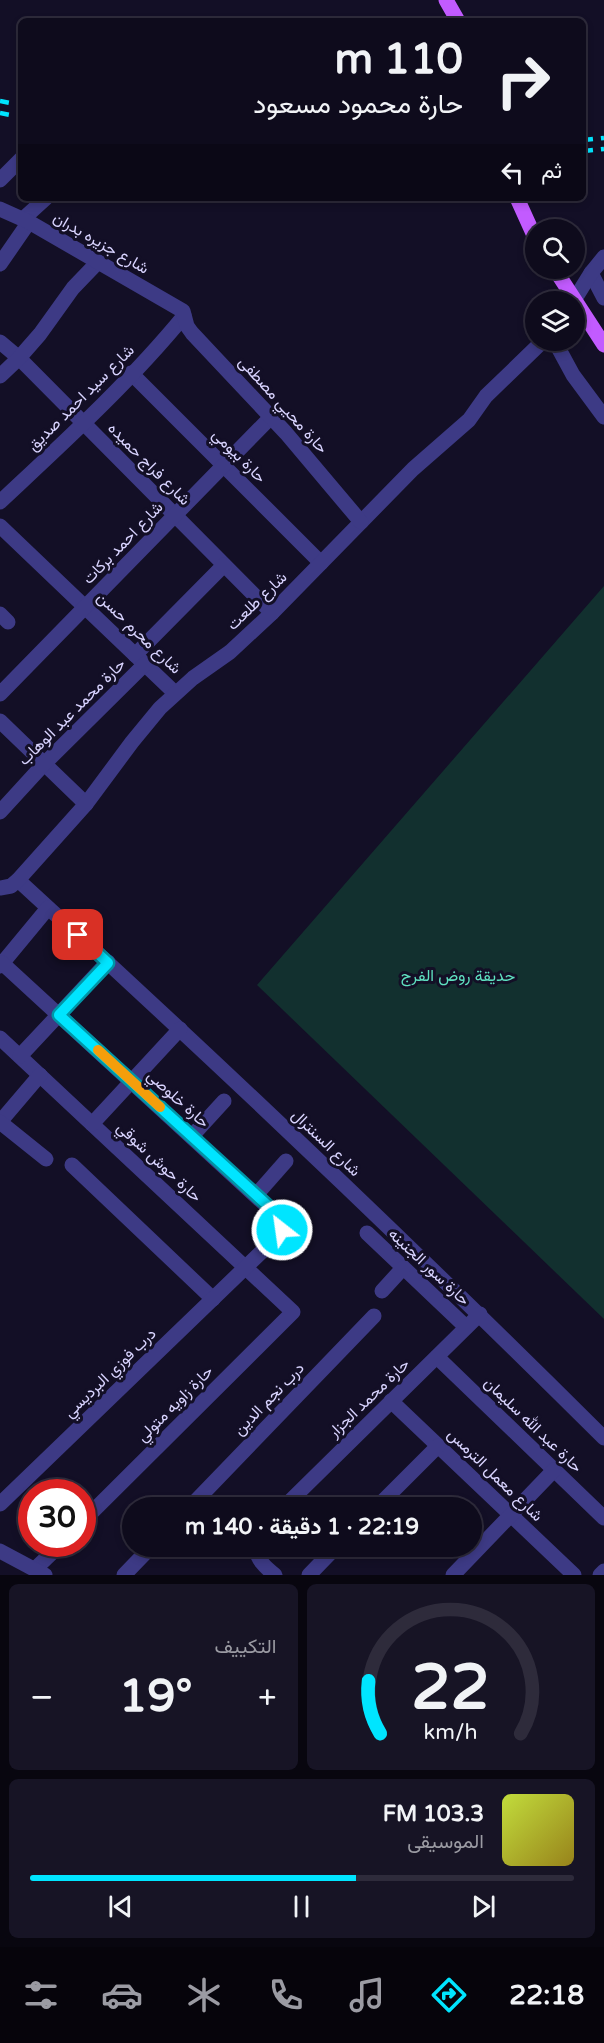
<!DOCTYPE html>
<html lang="ar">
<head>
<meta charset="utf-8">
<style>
	:root { --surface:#0e0b1c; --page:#171425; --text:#f1f3f6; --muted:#9b9ba3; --line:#2e2b3b; --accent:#00e5ff }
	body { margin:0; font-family:"Varela Round",Vazirmatn,sans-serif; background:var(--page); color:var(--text); direction:rtl; height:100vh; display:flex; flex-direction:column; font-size:22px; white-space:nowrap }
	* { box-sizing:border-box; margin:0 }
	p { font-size:20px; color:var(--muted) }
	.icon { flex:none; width:33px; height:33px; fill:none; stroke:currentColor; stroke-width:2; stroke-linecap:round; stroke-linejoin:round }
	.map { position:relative; height:1575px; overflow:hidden; direction:ltr }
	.drawer { display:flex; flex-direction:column; gap:9px; padding:9px; background:#08060f; flex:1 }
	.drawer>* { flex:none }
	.hud { position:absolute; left:18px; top:18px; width:568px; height:183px; border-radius:9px; box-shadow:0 3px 9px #0003,0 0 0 2px var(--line); direction:rtl; background:#0e0b1c; color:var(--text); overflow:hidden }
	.buttons { position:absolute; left:525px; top:219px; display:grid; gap:12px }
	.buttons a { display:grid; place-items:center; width:60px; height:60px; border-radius:50%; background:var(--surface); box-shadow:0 3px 9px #0003,0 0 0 2px var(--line); font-size:30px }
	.speed { position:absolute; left:18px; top:1479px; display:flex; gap:12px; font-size:30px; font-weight:700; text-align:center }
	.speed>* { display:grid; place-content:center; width:78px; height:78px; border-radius:50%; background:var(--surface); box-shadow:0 3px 9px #0003,0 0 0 2px var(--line); line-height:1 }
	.speed .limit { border:9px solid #d22; background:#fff; color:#111 }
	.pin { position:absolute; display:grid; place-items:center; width:51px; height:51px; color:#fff; margin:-26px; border-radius:12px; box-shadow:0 3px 9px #0006 }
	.me { position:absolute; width:66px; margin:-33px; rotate:330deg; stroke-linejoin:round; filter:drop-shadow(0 0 4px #0008) }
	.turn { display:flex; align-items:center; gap:21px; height:126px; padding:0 24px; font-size:27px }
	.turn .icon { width:78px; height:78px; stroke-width:2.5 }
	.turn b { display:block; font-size:42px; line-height:51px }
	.then { display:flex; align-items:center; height:57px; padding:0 24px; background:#0003; gap:12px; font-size:22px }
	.big { font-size:45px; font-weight:700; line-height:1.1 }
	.drawer .card { flex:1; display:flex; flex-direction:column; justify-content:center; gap:9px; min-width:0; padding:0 21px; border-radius:9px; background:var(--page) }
	.drawer .dial { align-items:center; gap:0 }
	.dial svg { height:156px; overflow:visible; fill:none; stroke:var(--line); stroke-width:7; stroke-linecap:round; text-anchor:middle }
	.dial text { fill:var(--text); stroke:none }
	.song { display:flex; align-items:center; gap:18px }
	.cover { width:72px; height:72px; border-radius:9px; background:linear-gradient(135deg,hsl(70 70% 55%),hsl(50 70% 35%)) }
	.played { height:6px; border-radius:3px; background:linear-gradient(90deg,var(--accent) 60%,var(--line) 60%) }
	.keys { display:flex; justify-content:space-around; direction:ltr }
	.heat { display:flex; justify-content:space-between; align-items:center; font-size:33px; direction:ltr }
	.drawer .tiles { flex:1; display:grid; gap:9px; grid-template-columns:1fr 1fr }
	.card:last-child { grid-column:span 2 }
	.trip { position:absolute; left:122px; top:1497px; width:360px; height:60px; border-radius:30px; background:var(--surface); box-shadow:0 3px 9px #0003,0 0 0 2px var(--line); font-weight:700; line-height:60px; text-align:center; direction:rtl }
	.tab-bar { display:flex; height:96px; justify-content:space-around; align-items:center; background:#06040b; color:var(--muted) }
	.tab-bar .icon { width:42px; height:42px }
	.tab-bar .selected { color:var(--accent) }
	.tab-bar b { font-size:27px; color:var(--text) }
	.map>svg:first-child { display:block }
	.green { fill:#12302f }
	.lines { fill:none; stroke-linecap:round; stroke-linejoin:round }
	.minor { stroke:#3d3a85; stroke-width:15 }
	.tertiary { stroke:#3d3a85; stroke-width:15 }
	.primary { stroke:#c25bff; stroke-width:15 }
	.rail { stroke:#00e5ff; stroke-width:4.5; stroke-dasharray:9 8; stroke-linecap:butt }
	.primary-bridge { stroke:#c25bff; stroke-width:15 }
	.route-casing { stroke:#0095a6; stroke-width:15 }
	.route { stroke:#00e5ff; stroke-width:10 }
	.slow { stroke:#f59e0b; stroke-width:10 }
	.labels { text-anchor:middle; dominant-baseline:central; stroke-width:6; stroke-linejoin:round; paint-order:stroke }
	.street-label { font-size:16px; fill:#d9d4ff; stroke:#130f26 }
	.park-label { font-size:16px; fill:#5fe0c0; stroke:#130f26 }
</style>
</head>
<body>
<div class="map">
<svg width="604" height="1575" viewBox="0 0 604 1575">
	<rect width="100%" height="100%" fill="#130f26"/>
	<path class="green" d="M 604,586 L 604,1319 L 257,985 Z"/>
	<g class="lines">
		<g class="minor">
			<path d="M 0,180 L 21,159"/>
			<path d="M 23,219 L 46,198"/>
			<path d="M 0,264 L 29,222"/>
			<path d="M 591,273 L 604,298"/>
			<path d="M 573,302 L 591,273 L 604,257"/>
			<path d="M 554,340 L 573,375 L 604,417"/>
			<path d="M 0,342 L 19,358 L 272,613"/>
			<path d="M 131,373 L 321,563"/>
			<path d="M 0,376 L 19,358 L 40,334 L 73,288 L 98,262"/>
			<path d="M 0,502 C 63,443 129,383 184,316"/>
			<path d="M 0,526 L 175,693"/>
			<path d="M 0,614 L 8,622"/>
			<path d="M 135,655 L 224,565"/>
			<path d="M 0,694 L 271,417"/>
			<path d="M 0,721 L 86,804"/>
			<path d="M 0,812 L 44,764 L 145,664"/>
			<path d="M 18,880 C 217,1062 413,1248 604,1438"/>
			<path d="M 0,888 L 11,886 L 18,880 L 86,804 L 132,742 L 160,708 L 193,678 L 230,652 L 272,613 L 413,469 L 469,420 L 486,396 L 544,340"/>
			<path d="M 0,966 L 48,908"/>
			<path d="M 0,1038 L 293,1312 L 82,1522"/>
			<path d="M 20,1056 L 108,962"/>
			<path d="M 0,1122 L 40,1075"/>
			<path d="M 0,1122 L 46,1159"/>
			<path d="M 92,1124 L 180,1029"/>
			<path d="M 192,1136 L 224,1101"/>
			<path d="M 72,1165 L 213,1299"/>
			<path d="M 256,1195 L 286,1161"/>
			<path d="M 367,1233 L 466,1327"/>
			<path d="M 382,1291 L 403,1268"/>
			<path d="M 437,1357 L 604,1518"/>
			<path d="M 391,1401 L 574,1575"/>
			<path d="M 0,1504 L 277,1237 L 282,1230 L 283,1221 L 2,963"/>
			<path d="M 189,1508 L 374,1316"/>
			<path d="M 283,1508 L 480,1314"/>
			<path d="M 376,1508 L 438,1446"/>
			<path d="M 255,1546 C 257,1560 265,1567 275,1575"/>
			<path d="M 35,1569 L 61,1544"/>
			<path d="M 124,1575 L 152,1546"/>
			<path d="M 309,1575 L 337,1546"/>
			<path d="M 453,1575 L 554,1470"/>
		</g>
		<g class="tertiary">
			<path d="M 0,209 L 29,222 L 183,311 L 187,326 L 192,333 L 286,433 L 361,522"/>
			<path d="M 0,1551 L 45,1575"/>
			<path d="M 600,1575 L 604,1571"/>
		</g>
		<g class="primary">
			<path d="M 446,0 L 458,21"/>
			<path d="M 517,198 L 536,240"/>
		</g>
		<g class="rail">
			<path d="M 0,101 L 21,105"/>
			<path d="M 0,113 L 21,117"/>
			<path d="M 584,140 L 604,138"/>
			<path d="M 584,151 L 604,149"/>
		</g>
		<path class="primary-bridge" d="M 554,268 L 604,345"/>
	</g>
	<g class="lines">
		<defs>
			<path id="route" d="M 78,935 L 108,963 L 59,1015 L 277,1214 L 283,1221 L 282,1230"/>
		</defs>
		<use href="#route" class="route-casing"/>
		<use href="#route" class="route"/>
		<path class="slow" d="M 98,1050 L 160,1107"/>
	</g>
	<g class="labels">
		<g class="street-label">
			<text transform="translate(101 243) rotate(30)">شارع جزيره بدران</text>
			<text transform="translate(81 398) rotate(-45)">شارع سيد احمد صديق</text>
			<text transform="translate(283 405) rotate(48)">حارة محيي مصطفى</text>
			<text transform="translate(239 456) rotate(45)">حارة بيومي</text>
			<text transform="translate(149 464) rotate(45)">شارع فراج حميده</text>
			<text transform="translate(123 543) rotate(-46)">شارع احمد بركات</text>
			<text transform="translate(257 601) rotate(-44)">شارع طلعت</text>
			<text transform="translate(139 633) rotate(44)">شارع محرم حسن</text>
			<text transform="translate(72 712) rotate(-45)">حارة محمد عبد الوهاب</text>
			<text transform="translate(178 1099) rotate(42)">حارة خلوصي</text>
			<text transform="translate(326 1143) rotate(44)">شارع السنترال</text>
			<text transform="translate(159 1162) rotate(43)">حارة حوش شوقي</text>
			<text transform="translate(429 1267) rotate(43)">حارة سور الجنينه</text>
			<text transform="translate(110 1373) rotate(-44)">درب فوزي البرديسي</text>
			<text transform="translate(369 1398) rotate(-44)">حارة محمد الجزار</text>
			<text transform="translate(269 1399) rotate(-46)">درب نجم الدين</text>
			<text transform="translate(175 1404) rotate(-45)">حارة زاويه متولي</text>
			<text transform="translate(533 1425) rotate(44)">حارة عبد الله سليمان</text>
			<text transform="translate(495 1475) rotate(44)">شارع معمل الترمس</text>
		</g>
		<g class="park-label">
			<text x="458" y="976">حديقة روض الفرج</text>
		</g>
	</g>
</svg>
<div class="buttons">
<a><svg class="icon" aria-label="search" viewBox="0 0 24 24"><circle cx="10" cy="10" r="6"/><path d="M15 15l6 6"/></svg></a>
<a><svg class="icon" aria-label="layers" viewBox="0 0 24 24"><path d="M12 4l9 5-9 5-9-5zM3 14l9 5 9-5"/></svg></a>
</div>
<div class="speed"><div class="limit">30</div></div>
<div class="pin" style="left:78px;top:935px;background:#d93025"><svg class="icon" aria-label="arrive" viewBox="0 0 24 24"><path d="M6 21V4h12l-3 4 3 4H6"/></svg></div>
<svg class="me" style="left:282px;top:1230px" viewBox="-20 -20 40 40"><circle r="17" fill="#00e5ff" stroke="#fff" stroke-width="3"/><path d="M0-11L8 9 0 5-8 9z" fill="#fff"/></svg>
<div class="trip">22:19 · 1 دقيقة · 140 m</div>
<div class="hud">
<div class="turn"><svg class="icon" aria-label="right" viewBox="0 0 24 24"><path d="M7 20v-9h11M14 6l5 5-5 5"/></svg><div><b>110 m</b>حارة محمود مسعود</div></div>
<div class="then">ثم<svg class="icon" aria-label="left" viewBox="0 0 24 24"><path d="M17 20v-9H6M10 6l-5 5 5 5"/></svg></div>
</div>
</div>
<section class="drawer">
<div class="tiles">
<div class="card dial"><svg viewBox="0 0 100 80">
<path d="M14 69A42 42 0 1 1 86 69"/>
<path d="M14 69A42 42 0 0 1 8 42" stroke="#00e5ff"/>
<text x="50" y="56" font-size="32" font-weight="700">22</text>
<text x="50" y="72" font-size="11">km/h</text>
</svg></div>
<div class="card"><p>التكييف</p>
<div class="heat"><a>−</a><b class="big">19°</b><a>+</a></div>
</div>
<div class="card">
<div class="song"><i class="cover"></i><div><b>103.3 FM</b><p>الموسيقى</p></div></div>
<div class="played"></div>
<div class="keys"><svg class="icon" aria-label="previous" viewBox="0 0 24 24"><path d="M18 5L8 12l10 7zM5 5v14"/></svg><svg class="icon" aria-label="pause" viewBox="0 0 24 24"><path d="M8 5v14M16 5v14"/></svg><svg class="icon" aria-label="next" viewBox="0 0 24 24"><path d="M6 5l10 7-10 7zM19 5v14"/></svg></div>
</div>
</div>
</section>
<nav class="tab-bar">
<b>22:18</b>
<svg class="icon selected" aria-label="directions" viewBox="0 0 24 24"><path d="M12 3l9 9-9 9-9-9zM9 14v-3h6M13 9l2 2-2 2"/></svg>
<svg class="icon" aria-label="music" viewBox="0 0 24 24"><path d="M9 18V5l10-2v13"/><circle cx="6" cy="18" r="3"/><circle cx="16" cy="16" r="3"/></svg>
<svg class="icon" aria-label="phone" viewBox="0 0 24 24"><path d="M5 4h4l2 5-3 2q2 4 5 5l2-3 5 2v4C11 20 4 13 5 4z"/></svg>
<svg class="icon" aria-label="climate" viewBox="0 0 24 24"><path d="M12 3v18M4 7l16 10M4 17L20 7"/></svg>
<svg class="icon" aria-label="car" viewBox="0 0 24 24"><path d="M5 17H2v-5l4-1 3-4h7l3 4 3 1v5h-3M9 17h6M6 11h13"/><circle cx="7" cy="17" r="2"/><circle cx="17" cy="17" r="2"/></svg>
<svg class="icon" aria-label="filters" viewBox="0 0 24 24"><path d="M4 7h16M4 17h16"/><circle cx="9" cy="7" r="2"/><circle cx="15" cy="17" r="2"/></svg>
</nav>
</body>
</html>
